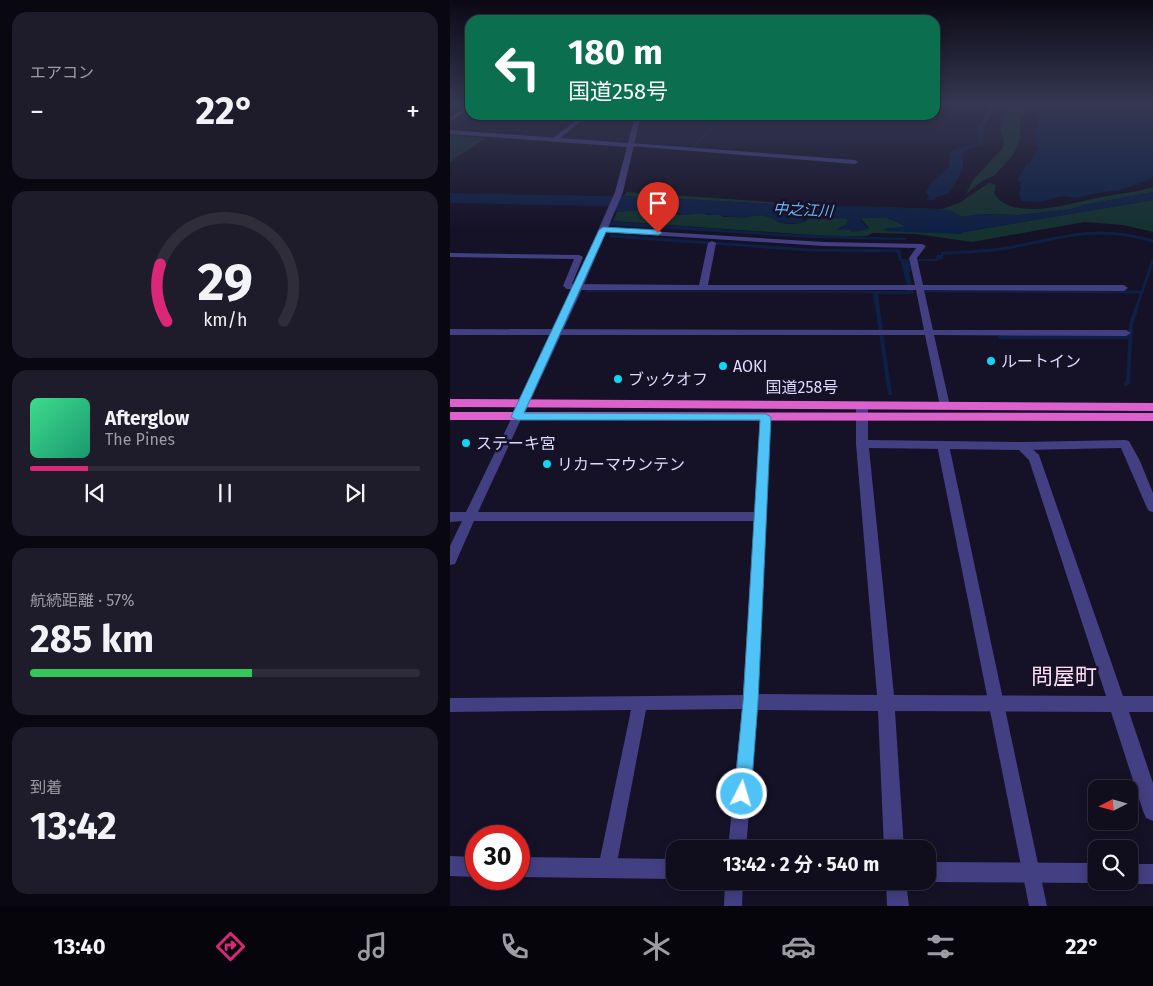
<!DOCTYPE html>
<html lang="ja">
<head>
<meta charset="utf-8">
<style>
	:root { --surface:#100d1d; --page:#1e1b2a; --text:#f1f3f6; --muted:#9c9ca4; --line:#302d3b; --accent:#db2777 }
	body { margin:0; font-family:"Fira Sans","Noto Sans JP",sans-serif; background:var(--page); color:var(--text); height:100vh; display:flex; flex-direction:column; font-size:19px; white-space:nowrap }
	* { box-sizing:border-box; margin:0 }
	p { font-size:16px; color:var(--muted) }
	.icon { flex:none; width:28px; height:28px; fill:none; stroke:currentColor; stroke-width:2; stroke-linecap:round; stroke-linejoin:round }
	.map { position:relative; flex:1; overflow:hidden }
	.sheet { display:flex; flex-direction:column; gap:12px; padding:12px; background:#090710; width:450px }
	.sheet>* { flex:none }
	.banner { position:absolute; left:15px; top:15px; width:475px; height:105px; border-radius:15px; box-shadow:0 2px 12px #0003,0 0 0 1px var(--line); background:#0b6e4f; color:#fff; overflow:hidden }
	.needle { width:32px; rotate:264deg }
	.tools { position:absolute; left:638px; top:780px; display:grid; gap:10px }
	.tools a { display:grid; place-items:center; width:50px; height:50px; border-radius:10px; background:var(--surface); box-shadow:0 2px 12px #0003,0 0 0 1px var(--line); font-size:25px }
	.speed { position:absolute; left:15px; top:825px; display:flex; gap:10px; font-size:25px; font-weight:700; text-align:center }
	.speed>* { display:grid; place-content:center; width:65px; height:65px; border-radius:50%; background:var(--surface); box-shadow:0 2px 12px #0003,0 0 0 1px var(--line); line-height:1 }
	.speed .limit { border:8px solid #d22; background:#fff; color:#111 }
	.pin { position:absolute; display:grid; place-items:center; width:42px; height:42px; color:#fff; margin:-51px -21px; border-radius:50% 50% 50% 0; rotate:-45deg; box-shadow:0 0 5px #0007 }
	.pin .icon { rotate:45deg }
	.me { position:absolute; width:55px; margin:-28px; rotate:5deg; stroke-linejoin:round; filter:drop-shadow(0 0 4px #0008) }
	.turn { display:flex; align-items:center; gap:18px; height:105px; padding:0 20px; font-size:22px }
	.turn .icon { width:65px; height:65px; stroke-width:2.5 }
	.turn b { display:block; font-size:35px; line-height:42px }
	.big { font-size:38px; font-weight:700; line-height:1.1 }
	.sheet .card { flex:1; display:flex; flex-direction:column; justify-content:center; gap:8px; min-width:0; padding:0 18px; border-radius:15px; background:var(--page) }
	.sheet .dial { align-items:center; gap:0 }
	.dial svg { height:130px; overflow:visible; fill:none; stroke:var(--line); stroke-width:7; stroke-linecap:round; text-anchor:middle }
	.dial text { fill:var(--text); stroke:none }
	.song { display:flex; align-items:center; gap:15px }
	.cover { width:60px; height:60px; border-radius:8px; background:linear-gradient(135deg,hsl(150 70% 55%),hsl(160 70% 35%)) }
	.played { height:5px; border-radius:2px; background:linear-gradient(90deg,var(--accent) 15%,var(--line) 15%) }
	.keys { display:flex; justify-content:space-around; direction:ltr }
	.heat { display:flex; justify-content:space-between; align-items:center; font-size:28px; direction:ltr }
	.charge { height:8px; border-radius:4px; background:linear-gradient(90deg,#34c759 57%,var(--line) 0) }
	.trip { position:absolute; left:216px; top:840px; width:270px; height:50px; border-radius:15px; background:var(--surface); box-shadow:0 2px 12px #0003,0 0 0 1px var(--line); font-weight:700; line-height:50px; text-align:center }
	.tabs { display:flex; height:80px; justify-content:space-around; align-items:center; background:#06050c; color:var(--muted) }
	.tabs .icon { width:35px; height:35px }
	.tabs .selected { color:var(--accent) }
	.tabs b { font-size:22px; color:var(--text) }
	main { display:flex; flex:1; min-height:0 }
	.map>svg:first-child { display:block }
	.green { fill:#153130 }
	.water { fill:#0e2044 }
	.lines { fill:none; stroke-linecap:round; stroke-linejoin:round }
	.stream-far2 { stroke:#0e2044; stroke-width:2.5 }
	.stream-far1 { stroke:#0e2044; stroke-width:3 }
	.stream { stroke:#0e2044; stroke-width:4 }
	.river { fill:#0e2044; fill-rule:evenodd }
	.minor { fill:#433f83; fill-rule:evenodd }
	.tertiary { fill:#433f83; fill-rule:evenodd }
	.trunk { fill:#dd61cc; fill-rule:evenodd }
	.route { fill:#4fc3f7; stroke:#337fa1 }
	.poi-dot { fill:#10d6f2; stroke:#151127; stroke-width:2 }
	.labels { text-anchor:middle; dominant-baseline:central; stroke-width:5; stroke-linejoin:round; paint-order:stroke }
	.far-water-label { font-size:15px; font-style:italic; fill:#6db4f7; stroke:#151127 }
	.poi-label { font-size:16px; fill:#ded9fd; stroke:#151127; text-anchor:start }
	.street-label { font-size:16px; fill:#ded9fd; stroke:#151127 }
	.near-quarter-label { font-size:22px; fill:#fddbf0; stroke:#151127 }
</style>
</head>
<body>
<main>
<section class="sheet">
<div class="card"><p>エアコン</p>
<div class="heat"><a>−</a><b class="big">22°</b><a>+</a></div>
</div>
<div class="card dial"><svg viewBox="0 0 100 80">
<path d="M14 69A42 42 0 1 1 86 69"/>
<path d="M14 69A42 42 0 0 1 10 34" stroke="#db2777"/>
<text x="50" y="56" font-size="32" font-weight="700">29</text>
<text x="50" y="72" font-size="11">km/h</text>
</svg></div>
<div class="card">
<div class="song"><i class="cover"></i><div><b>Afterglow</b><p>The Pines</p></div></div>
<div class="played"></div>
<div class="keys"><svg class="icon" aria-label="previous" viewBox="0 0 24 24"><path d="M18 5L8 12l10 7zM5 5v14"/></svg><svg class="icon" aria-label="pause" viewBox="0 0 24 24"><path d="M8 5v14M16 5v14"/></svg><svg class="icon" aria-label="next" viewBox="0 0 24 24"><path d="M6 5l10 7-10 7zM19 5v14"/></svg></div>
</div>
<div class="card"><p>航続距離 · 57%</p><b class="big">285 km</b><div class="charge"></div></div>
<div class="card"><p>到着</p><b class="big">13:42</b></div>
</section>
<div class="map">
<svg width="703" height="906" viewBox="0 0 703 906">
	<rect width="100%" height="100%" fill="#151127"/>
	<g class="green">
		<path d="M 563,103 L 590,103 L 570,117 L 570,139 L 563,155 L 545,175 L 531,182 L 516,194 L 523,180 L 551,150 L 554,143 L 550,128 L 555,113 Z"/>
		<path d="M 0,135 L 36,138 L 0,162 Z"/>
		<path d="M 539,183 L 546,185 L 544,193 C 560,222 620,204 646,198 C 665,194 684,193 703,187 L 703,192 L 634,205 L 622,209 L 568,215 L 534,214 L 512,217 L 499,210 L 325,204 L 174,196 L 177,192 L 363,205 L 492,209 L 509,203 Z"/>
		<path d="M 703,200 L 703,232 L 673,225 L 634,222 L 522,242 L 466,234 L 423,233 L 417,236 L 376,236 L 163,221 L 167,212 L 208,208 L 229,215 L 252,213 L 258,215 L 268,214 L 274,217 L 311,215 L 322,218 L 330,223 L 342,224 L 351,223 L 359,219 L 396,218 L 398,220 L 397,225 L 388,228 C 400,230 409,232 419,228 L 411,219 L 413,218 L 436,217 L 457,227 L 434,229 L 513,232 Z"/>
	</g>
	<g class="water">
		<path d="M 540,103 L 546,103 L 533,128 L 535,144 L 518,149 L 513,153 L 513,170 L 499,193 L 485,198 L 485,200 L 477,200 L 479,197 L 476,192 L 482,182 L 499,167 L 500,152 L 507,148 L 527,144 L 528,141 L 527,127 L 535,116 Z"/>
		<path d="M 603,103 L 703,103 L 703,178 L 670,190 L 648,193 L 625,198 L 612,196 L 590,202 L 572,201 L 569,194 L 571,188 L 570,184 L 572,182 L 567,181 L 577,164 L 579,165 L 588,148 L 586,146 L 586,132 L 589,117 L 585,116 L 588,112 Z"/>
		<path d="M 703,192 L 703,200 L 514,232 L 511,234 L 435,231 L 434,229 L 437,228 L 457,227 L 436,217 L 413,218 L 411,221 L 419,229 L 402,232 L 400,230 L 386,230 L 395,226 L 398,221 L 398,219 L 393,218 L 355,219 L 351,223 L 330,223 L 322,218 L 311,215 L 291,218 L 252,213 L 234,215 L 208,208 L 164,212 L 170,196 L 325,204 L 499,210 L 512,217 L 530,214 L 568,215 L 622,209 L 634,205 Z"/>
		<path d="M 159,221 L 337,234 L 457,238 L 455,240 L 360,238 L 157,225 Z"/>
		<path d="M 487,255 L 493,255 L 493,259 L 487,261 L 459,261 L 461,271 L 459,272 L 464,294 L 428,294 L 442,395 L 438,395 L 423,293 L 134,292 L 138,290 L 456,291 L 457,285 L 450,259 L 485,259 Z"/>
	</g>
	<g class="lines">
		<path class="stream-far2" d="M 239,148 L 243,148 L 272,115"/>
		<g class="stream-far1">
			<path d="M 161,236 L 360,250 L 449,251 L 450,259"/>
			<path d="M 492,255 L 492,253 C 514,252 535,252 557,248 C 613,238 644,224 703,241"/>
			<path d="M 476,291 L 691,292"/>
			<path d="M 685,312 L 703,260"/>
		</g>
		<g class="stream">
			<path d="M 550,337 L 679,337"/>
			<path d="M 676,384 L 678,382 L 681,324 L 686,310"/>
		</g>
		<path class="river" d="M 0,193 L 197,197 L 203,199 L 205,202 L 203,205 L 197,207 L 0,203 Z"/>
		<g class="minor">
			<path d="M 20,105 L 20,109 L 0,121 L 0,117 Z"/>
			<path d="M 133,115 L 139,115 L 106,141 L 102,141 L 102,139 Z"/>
			<path d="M 181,143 L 405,160 L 408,162 L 405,164 L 179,146 L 178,145 Z"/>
			<path d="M 150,228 L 374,242 L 472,244 L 476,246 L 467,258 L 473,285 L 674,285 L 678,288 L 674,291 L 474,290 L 483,330 L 676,330 L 681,333 L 676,336 L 484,335 L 500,406 L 495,409 L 490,406 L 475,335 L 0,335 L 0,329 L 474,330 L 466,290 L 128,290 L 117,289 L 113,286 L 124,259 L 0,257 L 0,253 L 129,255 L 133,257 L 122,284 L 249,285 L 258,243 L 262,241 L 266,243 L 258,285 L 465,285 L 459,258 L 466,248 L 374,246 L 153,232 L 150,232 Z"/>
			<path d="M 67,414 L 72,417 L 28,512 L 305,512 L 311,417 L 316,414 L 321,417 L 308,702 L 296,849 L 278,849 L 292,709 L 196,710 L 166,868 L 163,874 L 157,877 L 151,874 L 148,868 L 181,710 L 0,712 L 0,698 L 293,695 L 304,521 L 24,521 L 5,564 L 0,565 L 0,546 L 12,521 L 0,522 L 0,512 L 16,512 L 62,417 Z"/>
			<path d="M 675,440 L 679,441 L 690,461 L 703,493 L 703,512 L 699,511 L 697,508 L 671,448 L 572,450 L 566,446 L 572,442 Z"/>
			<path d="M 493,441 L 499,445 L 597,906 L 579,906 L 487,445 Z"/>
			<path d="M 275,881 L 293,881 L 292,906 L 274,906 Z"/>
		</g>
		<g class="tertiary">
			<path d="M 185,115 L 191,115 L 173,192 L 133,287 L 73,417 L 71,420 L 63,420 L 61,417 L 123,287 L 165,192 L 177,147 L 0,134 L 0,130 L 178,143 Z"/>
			<path d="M 412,401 L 418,405 L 418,440 L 572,442 L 576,443 L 589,455 L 673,696 L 703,696 L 703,712 L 679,712 L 703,783 L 703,821 L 696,818 L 693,811 L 661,712 L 445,711 L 454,849 L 434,849 L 428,711 L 300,710 L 294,708 L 291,702 L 294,696 L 300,694 L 427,695 L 406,444 L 406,405 ZM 419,448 L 569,450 L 579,460 L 656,696 L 444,695 Z"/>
			<path d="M 0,856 L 26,857 L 26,877 L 0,876 Z"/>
			<path d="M 69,857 L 225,859 L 225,879 L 69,877 Z"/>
			<path d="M 478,862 L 646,863 L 646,881 L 651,881 L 646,883 L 478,882 L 476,881 L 478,881 Z"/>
			<path d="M 679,864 L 703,864 L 703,884 L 679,884 L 672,881 L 679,881 Z"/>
			<path d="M 436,881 L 456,881 L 459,906 L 437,906 Z"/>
		</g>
		<g class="trunk">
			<path d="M 0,399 L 703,403 L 703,411 L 0,407 Z"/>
			<path d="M 0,412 L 703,413 L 703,421 L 0,420 Z"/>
		</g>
	</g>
	<linearGradient id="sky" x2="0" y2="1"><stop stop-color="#0c0915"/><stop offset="0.45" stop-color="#353852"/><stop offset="1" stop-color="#353852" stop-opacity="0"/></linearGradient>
	<rect width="703" height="230" fill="url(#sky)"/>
	<path class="route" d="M 153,227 L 208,230 L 212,233 L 208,235 L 156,232 L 74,413 L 316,414 L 321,417 L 308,702 L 301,794 L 298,800 L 292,802 L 286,800 L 284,794 L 293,702 L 310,420 L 67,420 L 61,417 L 149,230 Z"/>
	<g class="poi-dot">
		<circle cx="541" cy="361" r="5"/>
		<circle cx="273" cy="366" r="5"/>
		<circle cx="168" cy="379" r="5"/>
		<circle cx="16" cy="443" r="5"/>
		<circle cx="97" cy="464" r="5"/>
	</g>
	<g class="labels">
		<g class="far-water-label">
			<text transform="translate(353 210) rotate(3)">中之江川</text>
		</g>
		<g class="poi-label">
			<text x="551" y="361">ルートイン</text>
			<text x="283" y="366">AOKI</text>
			<text x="178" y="379">ブックオフ</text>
			<text x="26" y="443">ステーキ宮</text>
			<text x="107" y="464">リカーマウンテン</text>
		</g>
		<g class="street-label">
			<text x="352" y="387">国道258号</text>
		</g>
		<g class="near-quarter-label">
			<text x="614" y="676">問屋町</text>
		</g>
	</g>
</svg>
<div class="tools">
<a><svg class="needle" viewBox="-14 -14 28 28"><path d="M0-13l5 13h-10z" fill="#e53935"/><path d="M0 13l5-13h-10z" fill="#9c9ca4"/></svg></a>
<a><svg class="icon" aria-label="search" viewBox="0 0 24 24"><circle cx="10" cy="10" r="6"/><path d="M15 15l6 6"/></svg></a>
</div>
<div class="speed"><div class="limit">30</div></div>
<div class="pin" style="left:208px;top:233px;background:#d93025"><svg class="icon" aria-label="arrive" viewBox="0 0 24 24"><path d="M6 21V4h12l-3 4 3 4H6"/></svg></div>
<svg class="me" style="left:292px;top:794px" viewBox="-20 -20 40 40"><circle r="17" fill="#4fc3f7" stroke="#fff" stroke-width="3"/><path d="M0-11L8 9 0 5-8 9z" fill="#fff"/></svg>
<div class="trip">13:42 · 2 分 · 540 m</div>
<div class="banner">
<div class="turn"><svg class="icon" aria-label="left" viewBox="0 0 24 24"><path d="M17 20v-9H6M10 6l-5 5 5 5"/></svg><div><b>180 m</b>国道258号</div></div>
</div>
</div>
</main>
<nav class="tabs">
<b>13:40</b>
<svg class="icon selected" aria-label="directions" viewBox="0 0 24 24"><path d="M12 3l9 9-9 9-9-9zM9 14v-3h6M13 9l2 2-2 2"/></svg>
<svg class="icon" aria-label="music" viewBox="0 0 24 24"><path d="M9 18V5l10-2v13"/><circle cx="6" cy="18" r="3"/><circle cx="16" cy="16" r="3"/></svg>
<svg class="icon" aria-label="phone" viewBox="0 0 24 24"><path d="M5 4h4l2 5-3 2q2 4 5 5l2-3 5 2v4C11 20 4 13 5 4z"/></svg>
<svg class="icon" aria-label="climate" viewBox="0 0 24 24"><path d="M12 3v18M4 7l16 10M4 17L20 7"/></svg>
<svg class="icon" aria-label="car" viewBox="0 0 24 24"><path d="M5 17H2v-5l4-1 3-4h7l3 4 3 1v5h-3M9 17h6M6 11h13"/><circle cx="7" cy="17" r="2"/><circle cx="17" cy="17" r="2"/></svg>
<svg class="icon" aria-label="filters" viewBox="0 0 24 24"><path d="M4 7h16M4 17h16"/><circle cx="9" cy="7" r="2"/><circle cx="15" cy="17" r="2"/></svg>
<b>22°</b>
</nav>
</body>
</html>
